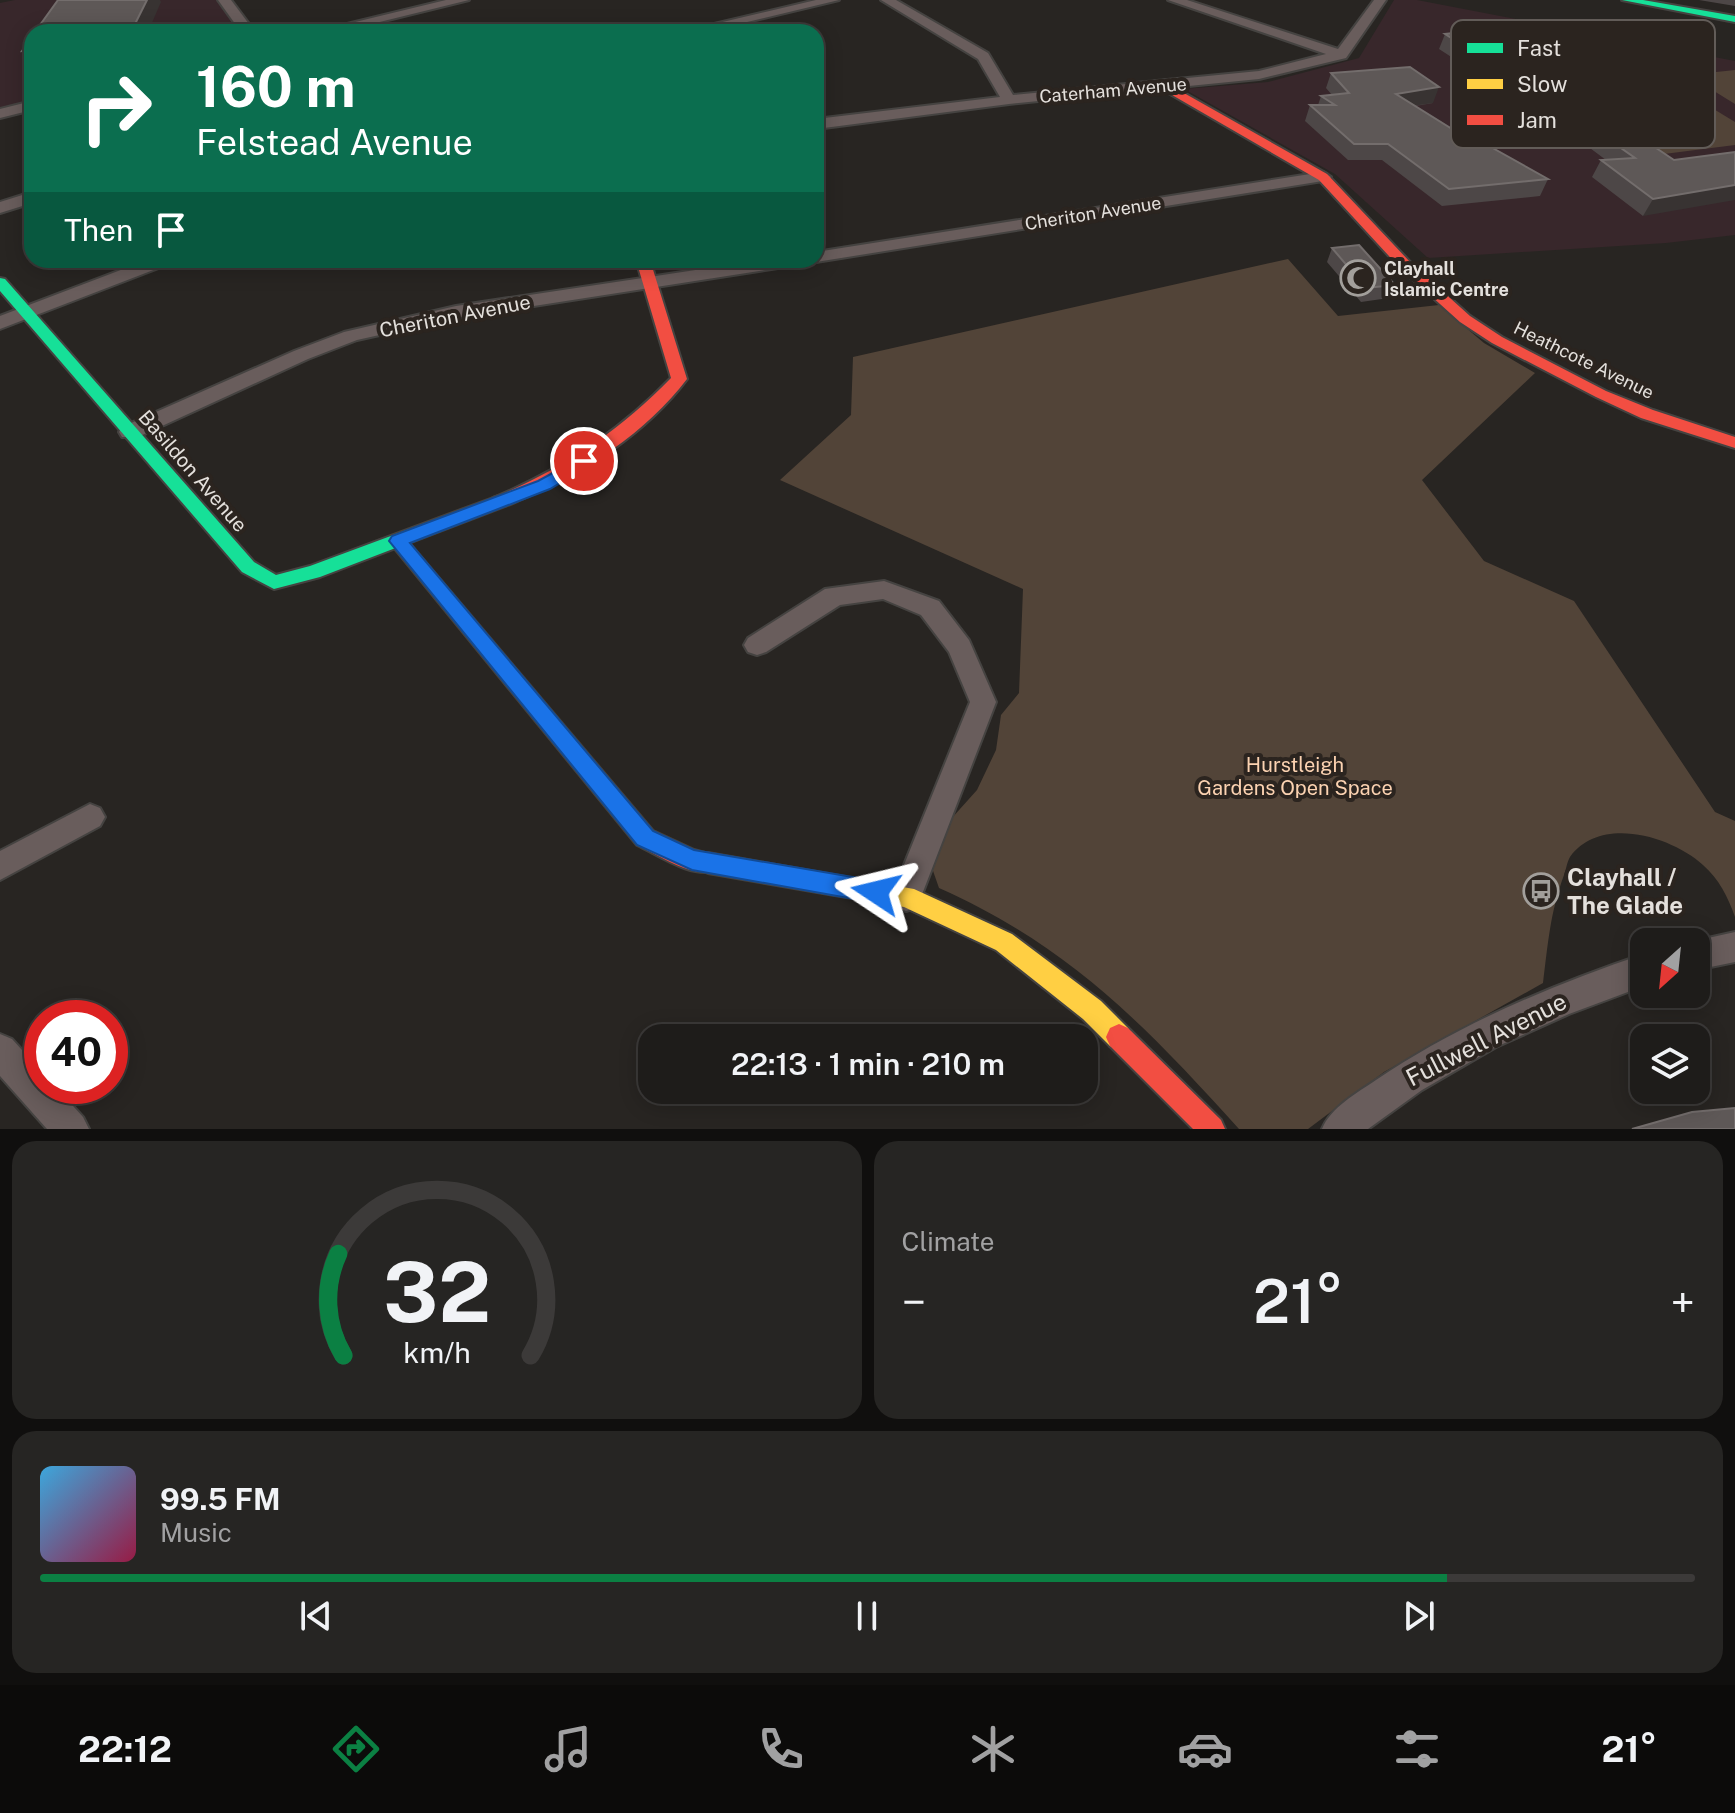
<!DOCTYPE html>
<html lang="en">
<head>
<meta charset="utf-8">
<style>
	:root { --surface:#1e1c1a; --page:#262523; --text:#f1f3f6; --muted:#a1a1a2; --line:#3c3a39; --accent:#0b8043 }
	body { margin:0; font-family:"Public Sans",sans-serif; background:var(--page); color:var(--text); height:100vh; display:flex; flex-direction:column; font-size:30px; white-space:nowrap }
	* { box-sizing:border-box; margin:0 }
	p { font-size:26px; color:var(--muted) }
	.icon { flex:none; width:44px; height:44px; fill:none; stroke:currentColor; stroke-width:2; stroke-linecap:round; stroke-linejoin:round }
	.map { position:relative; height:1129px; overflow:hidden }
	.drawer { display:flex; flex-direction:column; gap:12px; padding:12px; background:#100f0e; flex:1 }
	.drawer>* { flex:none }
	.banner { position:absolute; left:24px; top:24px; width:800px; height:244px; border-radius:24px; box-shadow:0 4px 20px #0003,0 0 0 2px var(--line); background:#0b6e4f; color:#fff; overflow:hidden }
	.needle { width:52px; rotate:207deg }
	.controls { position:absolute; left:1630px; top:928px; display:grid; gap:16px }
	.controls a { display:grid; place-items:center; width:80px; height:80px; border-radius:16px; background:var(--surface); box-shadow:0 4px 20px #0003,0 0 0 2px var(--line); font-size:40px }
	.speed { position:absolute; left:24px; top:1000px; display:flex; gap:16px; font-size:40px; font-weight:700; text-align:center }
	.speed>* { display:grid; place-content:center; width:104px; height:104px; border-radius:50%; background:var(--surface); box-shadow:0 4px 20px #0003,0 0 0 2px var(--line); line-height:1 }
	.speed .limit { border:12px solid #d22; background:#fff; color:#111 }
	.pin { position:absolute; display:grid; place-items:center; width:68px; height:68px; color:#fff; margin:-34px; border:4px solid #fff; border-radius:50%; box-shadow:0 2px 8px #0007 }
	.me { position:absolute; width:88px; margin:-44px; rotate:280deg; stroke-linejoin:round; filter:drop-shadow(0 0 6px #0008) }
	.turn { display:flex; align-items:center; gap:28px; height:168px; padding:0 40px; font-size:36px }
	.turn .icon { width:104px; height:104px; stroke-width:2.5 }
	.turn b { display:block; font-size:56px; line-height:68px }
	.then { display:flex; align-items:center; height:76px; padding:0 40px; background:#0003; gap:16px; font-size:30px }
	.big { font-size:60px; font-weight:600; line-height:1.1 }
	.drawer .card { flex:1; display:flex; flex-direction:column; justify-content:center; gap:12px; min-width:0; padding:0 28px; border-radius:24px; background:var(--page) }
	.drawer .dial { align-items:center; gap:0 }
	.dial svg { height:208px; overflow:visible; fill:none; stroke:var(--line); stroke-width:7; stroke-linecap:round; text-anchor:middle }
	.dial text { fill:var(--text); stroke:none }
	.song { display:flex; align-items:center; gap:24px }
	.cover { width:96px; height:96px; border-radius:12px; background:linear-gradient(135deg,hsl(200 70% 55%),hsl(340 70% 35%)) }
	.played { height:8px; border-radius:4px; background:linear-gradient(90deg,var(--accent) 85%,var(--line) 85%) }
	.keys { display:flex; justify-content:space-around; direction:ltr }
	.heat { display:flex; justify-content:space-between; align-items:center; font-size:44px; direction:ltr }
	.drawer .tiles { flex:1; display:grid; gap:12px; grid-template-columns:1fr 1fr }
	.card:last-child { grid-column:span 2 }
	.trip { position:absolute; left:638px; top:1024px; width:460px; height:80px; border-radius:24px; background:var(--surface); box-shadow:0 4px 20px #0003,0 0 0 2px var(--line); font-weight:600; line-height:80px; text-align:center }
	.tabs { display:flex; height:128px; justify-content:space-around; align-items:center; background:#0c0b0a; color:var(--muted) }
	.tabs .icon { width:56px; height:56px }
	.tabs .on { color:var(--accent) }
	.tabs b { font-size:36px; color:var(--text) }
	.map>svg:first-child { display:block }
	.education { fill:#38272b }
	.green { fill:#524438 }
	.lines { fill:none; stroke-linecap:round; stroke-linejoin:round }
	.street-casing { stroke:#454341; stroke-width:4 }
	.fast-casing { stroke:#454341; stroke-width:4 }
	.slow-casing { stroke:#454341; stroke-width:4 }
	.jam-casing { stroke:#454341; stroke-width:4 }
	.street { fill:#695d5c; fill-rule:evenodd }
	.fast { fill:#16e098; fill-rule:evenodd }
	.slow { fill:#ffcf43; fill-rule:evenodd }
	.jam { fill:#f24e42; fill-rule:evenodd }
	.wall { fill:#4d4747 }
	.shaded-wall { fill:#383332 }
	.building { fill:#5e5857; stroke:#736d6c; stroke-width:2 }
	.route { fill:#1a73e8; stroke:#114b97; stroke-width:2 }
	.labels { text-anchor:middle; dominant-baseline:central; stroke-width:8; stroke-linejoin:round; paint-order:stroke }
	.far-street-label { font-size:18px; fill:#e4e0dc; stroke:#2b241f }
	.far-poi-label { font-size:18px; font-weight:bold; fill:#e4e0dc; stroke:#2b241f; text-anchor:start }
	.street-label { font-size:20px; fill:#e4e0dc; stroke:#2b241f }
	.park-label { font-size:20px; fill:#fbd2b1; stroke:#2b241f }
	.near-poi-label { font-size:24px; font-weight:bold; fill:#e4e0dc; stroke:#2b241f; text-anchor:start }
	.near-street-label { font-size:24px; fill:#e4e0dc; stroke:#2b241f }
	.key { fill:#2b241f; stroke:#625c58; stroke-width:2 }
	.key-label { font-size:22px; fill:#e4e0dc }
</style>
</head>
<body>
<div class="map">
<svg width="1735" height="1129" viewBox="0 0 1735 1129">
	<rect width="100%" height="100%" fill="#282522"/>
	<g class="education">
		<path d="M 15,0 L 224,0 L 248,32 L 32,32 L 32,106 L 0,114 L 0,3 Z"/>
		<path d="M 1394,0 L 1417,0 L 1735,61 L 1735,235 L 1666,243 L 1428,258 L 1335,174 L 1184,89 L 1268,82 L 1359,58 Z"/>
	</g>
	<g class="green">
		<path d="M 1612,47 L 1735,122 L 1735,145 L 1664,154 L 1519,56 Z"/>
		<path d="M 1735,70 L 1735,104 L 1688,75 Z"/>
		<path d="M 1288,259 L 1338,316 L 1439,305 L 1484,343 L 1535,373 L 1422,480 L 1484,561 L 1574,601 L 1715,812 L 1735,821 L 1735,917 C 1728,897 1719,879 1703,865 C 1671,836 1600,815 1570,857 C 1567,862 1566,870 1564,875 C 1550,913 1548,944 1543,983 L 1384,1072 L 1308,1129 L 1239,1129 C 1145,1025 1069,946 939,888 L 932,868 L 951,819 L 977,790 L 996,750 L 1001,715 L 1019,693 L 1023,589 L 780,480 L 851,415 L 853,357 Z"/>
	</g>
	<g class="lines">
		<defs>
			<g id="street">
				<path d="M 218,0 L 231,0 L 255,32 L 241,32 Z"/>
				<path d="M 446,0 L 469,0 L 339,32 L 314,32 Z"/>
				<path d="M 816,0 L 839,0 L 705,32 L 680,32 Z"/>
				<path d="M 881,0 L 896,0 L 988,53 L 1013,95 L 1259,71 L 1326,54 L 1168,0 L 1187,0 L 1338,49 L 1374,0 L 1386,0 L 1346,58 L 1259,79 L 1009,104 L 816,129 L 816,119 L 1000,97 L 978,59 Z"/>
				<path d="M 32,101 L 32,110 L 0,118 L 0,109 Z"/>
				<path d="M 1323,172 L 1331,177 L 1329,180 L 816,262 L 809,260 L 816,260 L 816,252 Z"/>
				<path d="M 32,192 L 32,203 L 0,213 L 0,202 Z"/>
				<path d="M 147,260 L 172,260 L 169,264 L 0,329 L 0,316 Z"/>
				<path d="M 762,260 L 806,260 L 797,265 L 456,318 L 357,340 L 308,359 L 138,437 L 122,437 L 119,432 L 122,427 L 294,351 L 344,332 L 456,306 Z"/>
				<path d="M 884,581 L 939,601 L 969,640 L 996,702 L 921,897 L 917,907 L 906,911 L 895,907 L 891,897 L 970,702 L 949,652 L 921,615 L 883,599 L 840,605 L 766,652 L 757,655 L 748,652 L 744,645 L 748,638 L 825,589 Z"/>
				<path d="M 90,804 L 100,808 L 105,817 L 100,826 L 0,880 L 0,851 Z"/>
				<path d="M 1735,932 L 1735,962 L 1696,970 L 1696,942 L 1690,942 Z"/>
				<path d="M 1644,954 L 1644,986 L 1569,1014 L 1496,1047 L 1422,1090 L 1368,1129 L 1322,1129 C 1331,1107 1357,1093 1376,1080 C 1459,1024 1550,986 1644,954 Z"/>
				<path d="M 0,1034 L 12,1039 L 42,1072 L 42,1086 L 55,1086 L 83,1117 L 89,1129 L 47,1129 L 0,1076 Z"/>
			</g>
			<g id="fast">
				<path d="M 1622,0 L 1643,0 L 1735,16 L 1735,22 Z"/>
				<path d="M 0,278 L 5,279 L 254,562 L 276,575 L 310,566 L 493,498 L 499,496 L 508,502 L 505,506 L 320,577 L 274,589 L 242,572 L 0,291 Z"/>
			</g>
			<path id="slow" d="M 708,853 L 914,889 L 1012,934 L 1101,1001 L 1128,1028 L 1132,1037 L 1128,1046 L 1119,1050 L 1110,1046 L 1083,1019 L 996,950 L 904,907 L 708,873 L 700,870 L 697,863 L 700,856 Z"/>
			<g id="jam">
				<path d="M 1160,84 L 1168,84 L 1327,174 L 1410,262 L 1470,316 L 1502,337 L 1606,391 L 1653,410 L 1735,437 L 1735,448 L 1641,418 L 1596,397 L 1492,343 L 1460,322 L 1400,268 L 1319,180 L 1160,88 Z"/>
				<path d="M 636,260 L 650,260 L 687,379 C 647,432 583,474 522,499 C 512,503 503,509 493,506 L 490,502 L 493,498 C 561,470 620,431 671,378 Z"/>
				<path d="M 398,535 L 404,537 L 653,831 L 694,850 L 716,856 L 719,863 L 716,870 C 692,879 659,855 637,845 L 392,545 L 389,541 Z"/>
				<path d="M 1119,1024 L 1128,1028 L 1221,1120 L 1225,1129 L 1193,1129 L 1110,1046 L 1106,1037 L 1110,1028 Z"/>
			</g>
		</defs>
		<use href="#street" class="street-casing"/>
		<use href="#fast" class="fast-casing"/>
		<use href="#slow" class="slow-casing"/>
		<use href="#jam" class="jam-casing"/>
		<use href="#street" class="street"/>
		<use href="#fast" class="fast"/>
		<use href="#slow" class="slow"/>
		<use href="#jam" class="jam"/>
	</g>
	<g class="wall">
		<path d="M 1699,0 L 1735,0 L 1735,6 Z"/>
		<path d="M 1445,34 L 1674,160 L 1735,152 L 1643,216 L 1592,177 L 1601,160 L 1606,160 L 1543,113 L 1539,114 L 1439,49 Z"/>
		<path d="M 1331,73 L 1433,103 L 1415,106 L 1481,147 L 1548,179 L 1540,196 L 1442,206 L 1382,160 L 1348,160 L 1305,121 L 1310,105 L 1318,105 L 1321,96 L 1332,95 L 1326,88 Z"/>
		<path d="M 1332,248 L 1395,285 L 1389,298 L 1361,302 L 1327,262 Z"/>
	</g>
	<g class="shaded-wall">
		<path d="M 146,0 L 160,0 L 161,2 L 148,32 L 131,32 Z"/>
		<path d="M 32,50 L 32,68 L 22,51 Z"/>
		<path d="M 1439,87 L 1433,103 L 1391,109 L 1396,94 Z"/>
		<path d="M 1546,98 L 1550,98 L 1543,113 L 1539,114 Z"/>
		<path d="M 1735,185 L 1735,200 L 1643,216 L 1653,199 Z"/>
	</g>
	<g class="building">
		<path d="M 58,0 L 147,0 L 131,32 L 35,32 Z"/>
		<path d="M 1481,30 L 1674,160 L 1735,152 L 1735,185 L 1653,199 L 1601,160 L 1635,158 L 1550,98 L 1546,98 L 1445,34 Z"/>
		<path d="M 32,37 L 32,50 L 22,51 Z"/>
		<path d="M 1410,67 L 1439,87 L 1396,94 L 1481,147 L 1489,146 L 1548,179 L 1449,189 L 1388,144 L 1354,144 L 1310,105 L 1335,105 L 1321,96 L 1349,93 L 1331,73 Z"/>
		<path d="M 1359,245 L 1395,285 L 1366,288 L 1332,248 Z"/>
		<path d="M 1735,1108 L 1735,1129 L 1632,1129 L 1692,1112 Z"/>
	</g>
	<path class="route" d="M 584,456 L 592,461 L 590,465 L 550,489 L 410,543 L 653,831 L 694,850 L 876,881 L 884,884 L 887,892 L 884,900 L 876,903 L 692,870 L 637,845 L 389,541 L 392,536 L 538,481 Z"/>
	<defs>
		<symbol id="mosque-ring" viewBox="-11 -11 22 22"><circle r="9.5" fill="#2b241f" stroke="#a29f9b" stroke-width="1.5"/><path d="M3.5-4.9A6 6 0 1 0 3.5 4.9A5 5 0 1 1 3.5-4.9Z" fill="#a29f9b"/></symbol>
		<symbol id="bus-ring" viewBox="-11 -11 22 22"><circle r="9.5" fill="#2b241f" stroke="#a29f9b" stroke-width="1.5"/><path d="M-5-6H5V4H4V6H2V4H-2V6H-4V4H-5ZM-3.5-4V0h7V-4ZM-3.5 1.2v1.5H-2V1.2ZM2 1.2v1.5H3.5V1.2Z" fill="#a29f9b"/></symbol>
	</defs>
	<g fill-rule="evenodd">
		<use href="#mosque-ring" x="1338" y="258" width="40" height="40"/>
		<use href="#bus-ring" x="1521" y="871" width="40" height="40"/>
	</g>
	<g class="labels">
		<g class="far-street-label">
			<text transform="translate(1113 90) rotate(-5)">Caterham Avenue</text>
			<text transform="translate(1093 213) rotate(-9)">Cheriton Avenue</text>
			<text transform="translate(1584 360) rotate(26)">Heathcote Avenue</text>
		</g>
		<g class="far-poi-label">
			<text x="1384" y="268">Clayhall<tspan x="1384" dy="21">Islamic Centre</tspan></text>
		</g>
		<g class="street-label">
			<text transform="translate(455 316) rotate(-11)">Cheriton Avenue</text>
			<text transform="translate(193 471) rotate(49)">Basildon Avenue</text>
		</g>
		<g class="park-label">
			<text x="1295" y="765">Hurstleigh<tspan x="1295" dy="23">Gardens Open Space</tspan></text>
		</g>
		<g class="near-poi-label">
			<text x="1567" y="877">Clayhall /<tspan x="1567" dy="28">The Glade</tspan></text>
		</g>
		<g class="near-street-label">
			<text transform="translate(1486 1039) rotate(-27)">Fullwell Avenue</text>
		</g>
	</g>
	<rect x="1451" y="20" width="264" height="128" rx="12" class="key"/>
	<rect x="1467" y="43" width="36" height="10" fill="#16e098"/>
	<rect x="1467" y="79" width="36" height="10" fill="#ffcf43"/>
	<rect x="1467" y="115" width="36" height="10" fill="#f24e42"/>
	<g class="key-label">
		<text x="1517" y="56">Fast</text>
		<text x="1517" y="92">Slow</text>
		<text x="1517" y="128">Jam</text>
	</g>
</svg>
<div class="controls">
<a><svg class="needle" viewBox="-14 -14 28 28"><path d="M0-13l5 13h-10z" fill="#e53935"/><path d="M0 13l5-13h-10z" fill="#a1a1a2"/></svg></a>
<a><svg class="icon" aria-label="layers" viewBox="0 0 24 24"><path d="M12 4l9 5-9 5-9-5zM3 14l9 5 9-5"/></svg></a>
</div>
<div class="speed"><div class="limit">40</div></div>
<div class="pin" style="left:584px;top:461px;background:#d93025"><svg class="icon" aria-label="arrive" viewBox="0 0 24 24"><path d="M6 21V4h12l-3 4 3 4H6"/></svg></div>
<svg class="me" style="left:876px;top:892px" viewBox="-20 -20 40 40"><path d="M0-17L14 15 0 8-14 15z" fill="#1a73e8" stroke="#fff" stroke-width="4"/></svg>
<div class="trip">22:13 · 1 min · 210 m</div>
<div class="banner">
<div class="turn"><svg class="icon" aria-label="right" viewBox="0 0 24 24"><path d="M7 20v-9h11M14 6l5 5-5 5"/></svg><div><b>160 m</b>Felstead Avenue</div></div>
<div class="then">Then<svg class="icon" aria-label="arrive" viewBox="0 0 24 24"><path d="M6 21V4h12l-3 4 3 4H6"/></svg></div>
</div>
</div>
<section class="drawer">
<div class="tiles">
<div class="card dial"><svg viewBox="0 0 100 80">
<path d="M14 69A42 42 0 1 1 86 69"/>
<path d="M14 69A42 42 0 0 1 12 30" stroke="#0b8043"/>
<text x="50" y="56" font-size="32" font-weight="700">32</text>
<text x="50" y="72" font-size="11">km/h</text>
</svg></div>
<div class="card"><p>Climate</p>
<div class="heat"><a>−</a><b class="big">21°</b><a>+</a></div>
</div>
<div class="card">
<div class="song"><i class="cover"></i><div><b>99.5 FM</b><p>Music</p></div></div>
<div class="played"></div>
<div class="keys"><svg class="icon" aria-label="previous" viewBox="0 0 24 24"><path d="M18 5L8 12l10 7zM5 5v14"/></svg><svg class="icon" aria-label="pause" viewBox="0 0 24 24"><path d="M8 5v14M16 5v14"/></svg><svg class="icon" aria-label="next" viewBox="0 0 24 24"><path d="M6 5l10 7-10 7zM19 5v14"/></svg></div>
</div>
</div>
</section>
<nav class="tabs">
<b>22:12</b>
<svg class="icon on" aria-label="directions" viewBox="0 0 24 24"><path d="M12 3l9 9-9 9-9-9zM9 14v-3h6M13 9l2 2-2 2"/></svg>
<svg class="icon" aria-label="music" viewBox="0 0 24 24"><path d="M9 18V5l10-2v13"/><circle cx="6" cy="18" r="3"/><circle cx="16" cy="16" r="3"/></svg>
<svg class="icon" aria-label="phone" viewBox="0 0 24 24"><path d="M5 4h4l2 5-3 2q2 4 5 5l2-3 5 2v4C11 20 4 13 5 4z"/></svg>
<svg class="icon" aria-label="climate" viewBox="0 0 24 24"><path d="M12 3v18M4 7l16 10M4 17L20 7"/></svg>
<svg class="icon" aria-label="car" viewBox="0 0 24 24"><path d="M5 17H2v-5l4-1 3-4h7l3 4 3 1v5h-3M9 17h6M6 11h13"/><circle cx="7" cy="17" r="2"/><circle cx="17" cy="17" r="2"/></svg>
<svg class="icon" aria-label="filters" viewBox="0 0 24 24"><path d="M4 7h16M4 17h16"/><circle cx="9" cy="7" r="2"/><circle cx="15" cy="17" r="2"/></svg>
<b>21°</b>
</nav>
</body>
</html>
